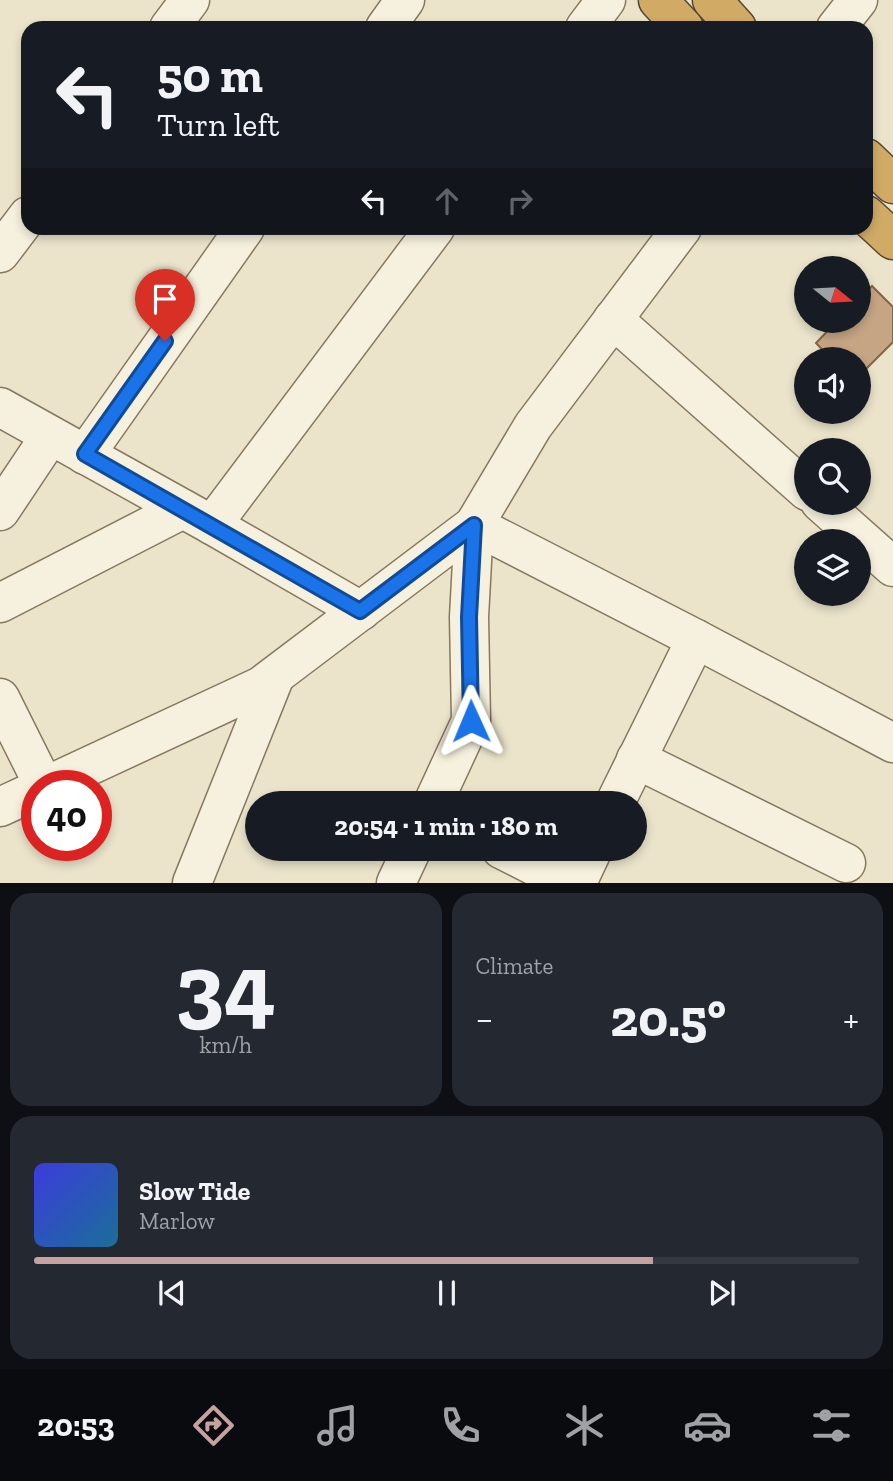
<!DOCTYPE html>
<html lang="en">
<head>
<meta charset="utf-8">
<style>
	:root { --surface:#171b24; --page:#242831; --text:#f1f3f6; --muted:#9ea1a6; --line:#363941; --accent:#c5a1a0 }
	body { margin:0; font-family:"Zilla Slab",serif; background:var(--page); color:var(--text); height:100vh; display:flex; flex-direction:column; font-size:26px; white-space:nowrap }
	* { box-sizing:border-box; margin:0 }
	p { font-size:23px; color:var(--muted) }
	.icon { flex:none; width:38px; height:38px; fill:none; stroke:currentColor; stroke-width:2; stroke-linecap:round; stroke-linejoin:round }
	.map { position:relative; height:883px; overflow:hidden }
	.sheet { display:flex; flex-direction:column; gap:10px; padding:10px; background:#0d0f14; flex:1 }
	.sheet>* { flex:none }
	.hud { position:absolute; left:21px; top:21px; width:852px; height:214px; border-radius:21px; box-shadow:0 4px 10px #0003; background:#171b24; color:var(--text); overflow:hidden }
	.needle { width:46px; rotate:108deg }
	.controls { position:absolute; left:794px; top:256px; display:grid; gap:14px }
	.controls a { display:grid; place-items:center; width:77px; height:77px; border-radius:50%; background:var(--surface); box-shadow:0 4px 10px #0003; font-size:35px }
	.speed { position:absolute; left:21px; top:770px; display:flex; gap:14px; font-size:35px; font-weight:700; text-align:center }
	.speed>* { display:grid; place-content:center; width:91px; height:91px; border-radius:50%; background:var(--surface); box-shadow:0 4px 10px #0003; line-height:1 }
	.speed .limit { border:10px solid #d22; background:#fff; color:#111 }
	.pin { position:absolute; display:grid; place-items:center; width:60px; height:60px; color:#fff; margin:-72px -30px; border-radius:50% 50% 50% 0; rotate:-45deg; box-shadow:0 0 7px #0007 }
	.pin .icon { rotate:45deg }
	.me { position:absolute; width:77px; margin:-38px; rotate:359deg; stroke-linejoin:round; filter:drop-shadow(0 0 5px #0008) }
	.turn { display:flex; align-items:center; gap:24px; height:147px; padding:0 21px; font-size:32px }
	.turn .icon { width:91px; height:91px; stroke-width:2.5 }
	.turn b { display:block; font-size:49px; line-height:60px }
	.lanes { display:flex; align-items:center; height:66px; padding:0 21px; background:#0003; justify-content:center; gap:35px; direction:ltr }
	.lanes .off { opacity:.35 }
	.big { font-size:52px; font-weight:800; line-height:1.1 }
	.sheet .widget { flex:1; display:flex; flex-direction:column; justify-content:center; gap:10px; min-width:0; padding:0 24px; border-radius:21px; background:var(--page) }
	.sheet .dial { align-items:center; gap:0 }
	.dial b { font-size:91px; line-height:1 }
	.song { display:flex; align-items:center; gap:21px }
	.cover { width:84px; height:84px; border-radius:10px; background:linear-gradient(135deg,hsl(240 70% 55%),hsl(200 70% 35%)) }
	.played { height:7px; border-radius:4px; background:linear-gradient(90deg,var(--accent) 75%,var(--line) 75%) }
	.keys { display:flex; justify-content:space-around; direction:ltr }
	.heat { display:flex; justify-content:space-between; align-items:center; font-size:38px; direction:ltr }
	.sheet .tiles { flex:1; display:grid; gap:10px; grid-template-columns:1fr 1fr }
	.widget:last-child { grid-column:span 2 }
	.trip { position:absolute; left:245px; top:791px; width:402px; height:70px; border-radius:35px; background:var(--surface); box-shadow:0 4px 10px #0003; font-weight:800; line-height:70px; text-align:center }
	.menu { display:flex; height:112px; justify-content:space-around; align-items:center; background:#090b0e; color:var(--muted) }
	.menu .icon { width:49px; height:49px }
	.menu .on { color:var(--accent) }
	.menu b { font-size:32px; color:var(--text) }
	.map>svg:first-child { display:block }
	.building { fill:#c6a584; stroke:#846548; stroke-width:2 }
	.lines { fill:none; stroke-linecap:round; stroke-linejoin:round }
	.minor-casing { stroke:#877860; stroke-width:41 }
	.highway-casing { stroke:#554634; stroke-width:41 }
	.minor { stroke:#f6f1de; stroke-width:38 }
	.highway { stroke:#d1ab65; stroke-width:38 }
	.route-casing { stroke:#114b97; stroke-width:18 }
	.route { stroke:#1a73e8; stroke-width:12 }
</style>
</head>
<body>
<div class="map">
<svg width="893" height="883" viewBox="0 0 893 883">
	<rect width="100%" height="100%" fill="#ebe4cb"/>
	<path class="building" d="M 872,286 L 893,307 L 893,342 L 859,376 L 859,359 L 831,359 L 816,343 L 838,320 L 859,320 L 859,299 Z"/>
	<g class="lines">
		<defs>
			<g id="minor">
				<path d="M 169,28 L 190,0"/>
				<path d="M 385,28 L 405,0"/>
				<path d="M 585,28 L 606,0"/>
				<path d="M 836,28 L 858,0"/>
				<path d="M 0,253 L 28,216"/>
				<path d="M 613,319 L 807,491"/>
				<path d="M 0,407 L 212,525 L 361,611"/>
				<path d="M 85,455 L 245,228"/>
				<path d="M 820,502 L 893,567"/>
				<path d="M 0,511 L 50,436"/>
				<path d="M 212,525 L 435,228"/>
				<path d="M 474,525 L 696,639 L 893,743"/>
				<path d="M 0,603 L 183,509"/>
				<path d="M 0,698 L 44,786"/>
				<path d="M 636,759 L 846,863"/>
				<path d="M 46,786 L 261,686 L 474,525 L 533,426 L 682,228"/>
				<path d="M 433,803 L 471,721 L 469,617 L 474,525"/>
				<path d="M 615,803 L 696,639"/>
				<path d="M 0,807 L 37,790"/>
				<path d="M 501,849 L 568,883"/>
				<path d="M 192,883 L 275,676"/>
				<path d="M 396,883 L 412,849"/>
				<path d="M 577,883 L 593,849"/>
			</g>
			<g id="highway">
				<path d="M 658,0 L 684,28"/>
				<path d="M 712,0 L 737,28"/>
				<path d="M 866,158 L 893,184"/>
				<path d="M 866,215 L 893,240"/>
			</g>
		</defs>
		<use href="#minor" class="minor-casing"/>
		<use href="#highway" class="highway-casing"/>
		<use href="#minor" class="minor"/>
		<use href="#highway" class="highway"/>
	</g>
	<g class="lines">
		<defs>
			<path id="route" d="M 165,341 L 85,454 L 360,611 L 474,525 L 469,617 L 471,721"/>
		</defs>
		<use href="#route" class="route-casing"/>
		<use href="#route" class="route"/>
	</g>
</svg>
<div class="controls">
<a><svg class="needle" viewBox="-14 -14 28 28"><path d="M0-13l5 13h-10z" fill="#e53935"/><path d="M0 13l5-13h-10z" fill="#9ea1a6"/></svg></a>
<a><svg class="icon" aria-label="sound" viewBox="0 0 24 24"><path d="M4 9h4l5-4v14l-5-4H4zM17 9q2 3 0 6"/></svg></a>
<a><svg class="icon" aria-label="search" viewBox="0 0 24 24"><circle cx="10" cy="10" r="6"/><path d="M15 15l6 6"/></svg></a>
<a><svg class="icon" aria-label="layers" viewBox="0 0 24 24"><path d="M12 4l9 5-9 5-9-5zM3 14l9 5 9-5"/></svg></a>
</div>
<div class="speed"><div class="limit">40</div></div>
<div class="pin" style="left:165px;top:341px;background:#d93025"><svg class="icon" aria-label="arrive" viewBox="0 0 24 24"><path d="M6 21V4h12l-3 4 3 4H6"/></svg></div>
<svg class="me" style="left:471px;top:721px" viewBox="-20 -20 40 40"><path d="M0-17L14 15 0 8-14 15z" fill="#1a73e8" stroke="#fff" stroke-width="4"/></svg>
<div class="trip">20:54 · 1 min · 180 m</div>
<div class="hud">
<div class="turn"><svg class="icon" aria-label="left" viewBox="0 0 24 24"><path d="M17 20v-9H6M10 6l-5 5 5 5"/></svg><div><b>50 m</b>Turn left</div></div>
<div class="lanes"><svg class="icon" aria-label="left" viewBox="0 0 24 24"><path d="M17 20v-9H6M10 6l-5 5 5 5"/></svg><svg class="icon off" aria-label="ahead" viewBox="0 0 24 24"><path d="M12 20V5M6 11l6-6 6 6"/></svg><svg class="icon off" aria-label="right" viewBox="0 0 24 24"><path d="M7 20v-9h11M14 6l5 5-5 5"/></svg></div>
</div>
</div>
<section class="sheet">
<div class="tiles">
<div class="widget dial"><b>34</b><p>km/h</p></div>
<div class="widget"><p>Climate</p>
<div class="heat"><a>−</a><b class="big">20.5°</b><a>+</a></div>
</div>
<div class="widget">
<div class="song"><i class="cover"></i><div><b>Slow Tide</b><p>Marlow</p></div></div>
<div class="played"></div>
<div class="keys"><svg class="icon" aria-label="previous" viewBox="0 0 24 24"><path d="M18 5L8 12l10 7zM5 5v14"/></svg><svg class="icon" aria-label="pause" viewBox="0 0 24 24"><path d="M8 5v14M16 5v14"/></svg><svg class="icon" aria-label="next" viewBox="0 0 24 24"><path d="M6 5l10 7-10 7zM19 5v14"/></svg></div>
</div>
</div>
</section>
<nav class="menu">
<b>20:53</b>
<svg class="icon on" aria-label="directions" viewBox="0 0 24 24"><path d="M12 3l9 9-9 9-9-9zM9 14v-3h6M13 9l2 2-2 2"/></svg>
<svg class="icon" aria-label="music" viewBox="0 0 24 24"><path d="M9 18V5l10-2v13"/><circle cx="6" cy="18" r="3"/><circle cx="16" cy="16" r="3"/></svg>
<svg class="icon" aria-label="phone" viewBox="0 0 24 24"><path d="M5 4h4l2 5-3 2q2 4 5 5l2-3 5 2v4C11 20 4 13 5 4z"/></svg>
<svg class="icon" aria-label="climate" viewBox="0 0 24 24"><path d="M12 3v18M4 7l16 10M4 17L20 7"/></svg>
<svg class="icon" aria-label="car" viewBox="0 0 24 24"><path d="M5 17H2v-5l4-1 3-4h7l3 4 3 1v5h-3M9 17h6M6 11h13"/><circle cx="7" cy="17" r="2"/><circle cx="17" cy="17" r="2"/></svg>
<svg class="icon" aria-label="filters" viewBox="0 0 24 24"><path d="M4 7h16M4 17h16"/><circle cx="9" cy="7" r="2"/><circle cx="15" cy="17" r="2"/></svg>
</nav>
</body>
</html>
